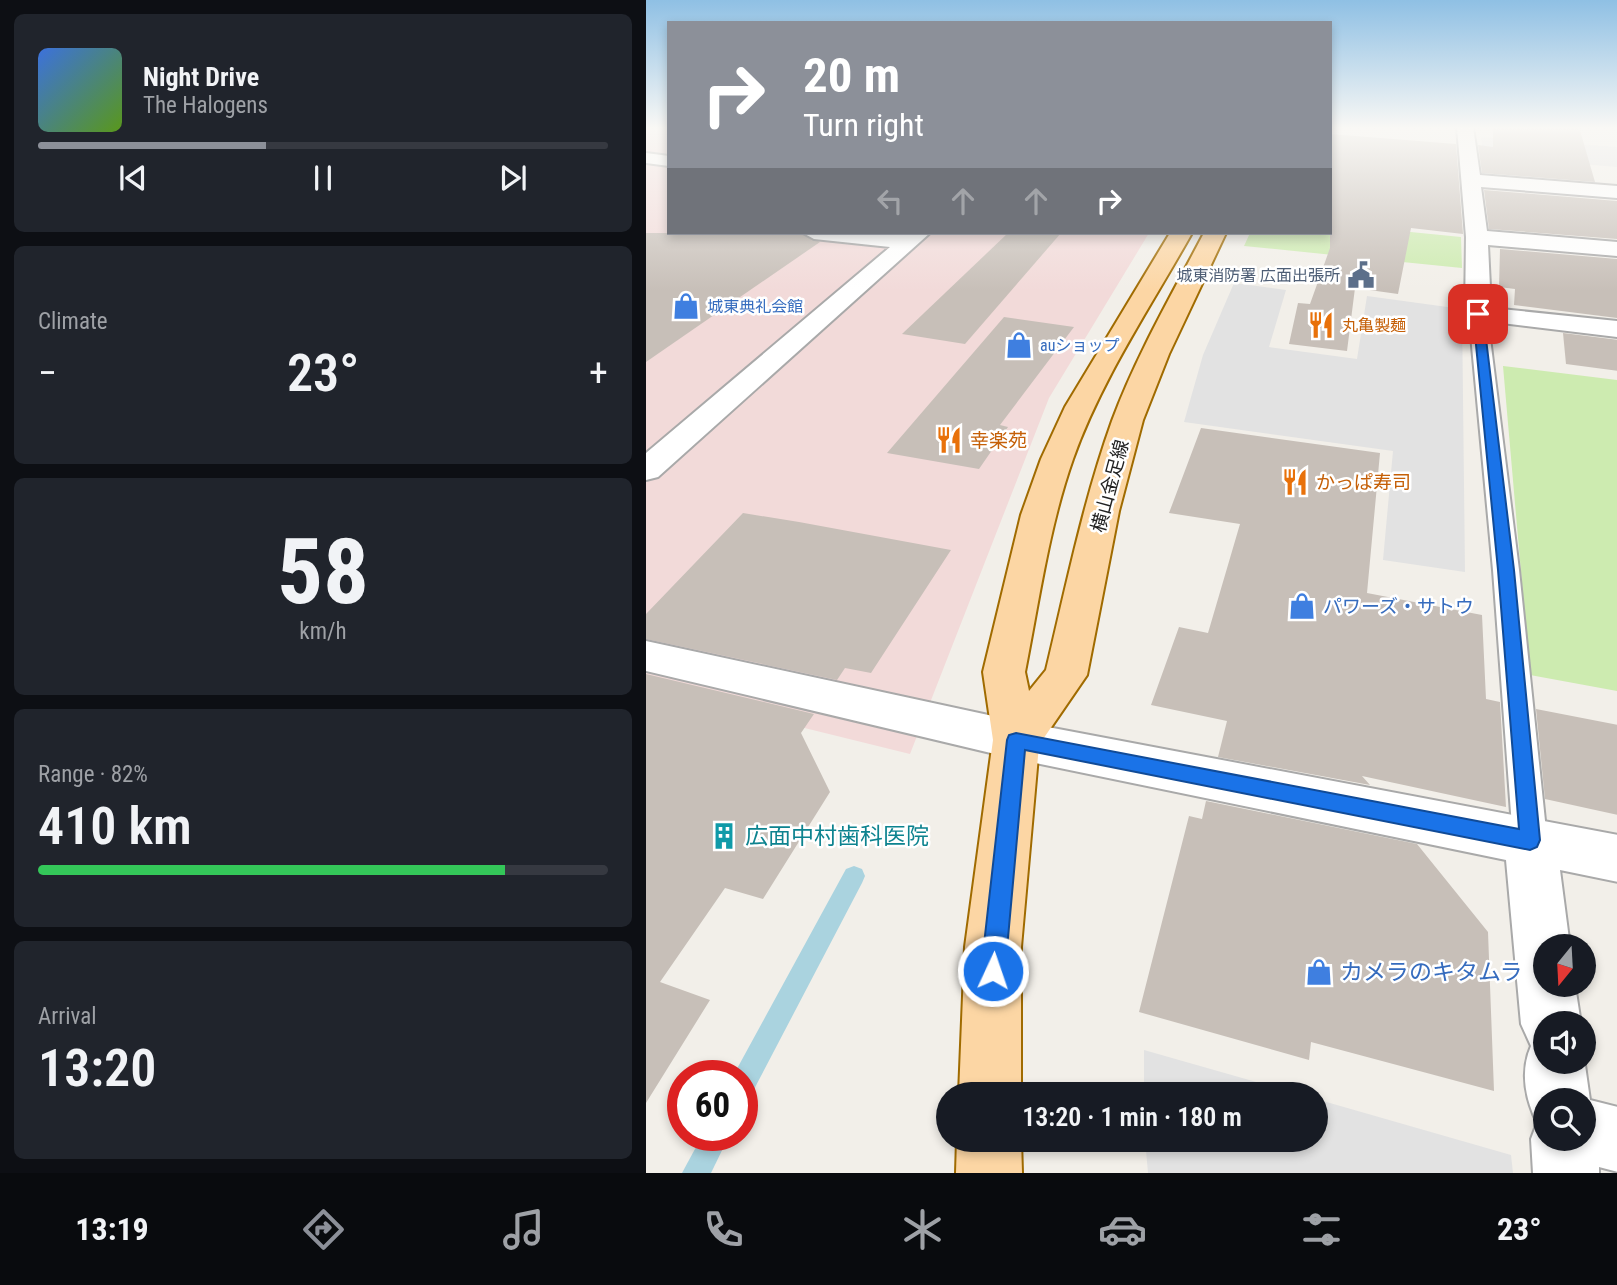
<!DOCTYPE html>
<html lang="en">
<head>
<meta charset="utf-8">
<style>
	:root { --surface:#171b24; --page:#20242c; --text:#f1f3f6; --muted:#9ea1a6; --line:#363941; --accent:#8c9099 }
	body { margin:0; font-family:"Roboto Condensed","Noto Sans JP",sans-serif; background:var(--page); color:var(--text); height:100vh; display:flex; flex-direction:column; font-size:26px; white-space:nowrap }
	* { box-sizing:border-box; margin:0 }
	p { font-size:23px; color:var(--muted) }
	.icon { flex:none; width:38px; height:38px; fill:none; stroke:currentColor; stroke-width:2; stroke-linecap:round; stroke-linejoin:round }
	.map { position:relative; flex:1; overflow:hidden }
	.panel { display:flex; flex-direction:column; gap:14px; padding:14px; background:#0d0f14; width:646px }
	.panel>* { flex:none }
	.guide { position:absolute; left:21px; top:21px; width:665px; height:214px; border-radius:0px; box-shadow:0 4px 10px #0003; background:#8c9099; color:#fff; overflow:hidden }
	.needle { width:46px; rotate:198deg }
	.buttons { position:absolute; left:887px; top:934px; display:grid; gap:14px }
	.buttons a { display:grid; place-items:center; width:63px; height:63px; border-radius:50%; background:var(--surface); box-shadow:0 4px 10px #0003; font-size:35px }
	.speed { position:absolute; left:21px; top:1060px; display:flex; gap:14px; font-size:35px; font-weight:700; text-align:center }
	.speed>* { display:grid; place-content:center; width:91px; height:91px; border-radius:50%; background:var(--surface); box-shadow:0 4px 10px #0003; line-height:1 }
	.speed .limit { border:10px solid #d22; background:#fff; color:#111 }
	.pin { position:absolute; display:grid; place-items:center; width:60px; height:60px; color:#fff; margin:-30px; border-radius:14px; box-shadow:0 4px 10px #0006 }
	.me { position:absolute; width:77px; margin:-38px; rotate:3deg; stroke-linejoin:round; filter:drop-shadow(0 0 5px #0008) }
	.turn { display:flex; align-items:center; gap:24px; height:147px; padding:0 21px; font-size:32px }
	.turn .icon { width:91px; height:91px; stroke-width:2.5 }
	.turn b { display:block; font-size:49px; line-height:60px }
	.lanes { display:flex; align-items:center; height:66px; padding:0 21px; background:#0003; justify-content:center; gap:35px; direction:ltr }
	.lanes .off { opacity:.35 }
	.big { font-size:52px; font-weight:600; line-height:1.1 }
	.panel .tile { flex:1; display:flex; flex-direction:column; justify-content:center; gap:10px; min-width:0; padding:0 24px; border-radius:10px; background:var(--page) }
	.panel .dial { align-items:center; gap:0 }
	.dial b { font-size:91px; line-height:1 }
	.song { display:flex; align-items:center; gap:21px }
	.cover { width:84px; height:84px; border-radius:10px; background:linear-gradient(135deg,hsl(220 70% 55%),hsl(90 70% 35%)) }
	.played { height:7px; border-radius:4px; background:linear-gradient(90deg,var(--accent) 40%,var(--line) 40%) }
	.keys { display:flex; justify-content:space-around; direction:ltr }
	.heat { display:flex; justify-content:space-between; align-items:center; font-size:38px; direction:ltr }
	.charge { height:10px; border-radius:5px; background:linear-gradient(90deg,#34c759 82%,var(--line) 0) }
	.trip { position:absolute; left:290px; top:1082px; width:392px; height:70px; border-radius:35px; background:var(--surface); box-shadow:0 4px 10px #0003; font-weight:600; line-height:70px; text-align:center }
	.tabs { display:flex; height:112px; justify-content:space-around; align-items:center; background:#090b0e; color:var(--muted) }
	.tabs .icon { width:49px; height:49px }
	.tabs .selected { color:var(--accent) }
	.tabs b { font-size:32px; color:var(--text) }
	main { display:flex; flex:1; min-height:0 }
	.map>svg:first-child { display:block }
	.commercial { fill:#f2dad9 }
	.grass { fill:#cdebb0 }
	.parking { fill:#e2e2e2 }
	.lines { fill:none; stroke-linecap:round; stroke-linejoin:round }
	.stream { fill:#aad3df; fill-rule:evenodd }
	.building { fill:#c7bfb8 }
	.service-casing { stroke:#a9a9a9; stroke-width:4 }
	.minor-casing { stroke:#a9a9a9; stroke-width:4 }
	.primary-casing { stroke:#a06b00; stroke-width:4 }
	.service { fill:#fff; fill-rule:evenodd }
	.minor { fill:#fff; fill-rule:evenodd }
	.primary { fill:#fcd6a4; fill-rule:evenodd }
	.route { fill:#1a73e8; stroke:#114b97; stroke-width:2 }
	.labels { text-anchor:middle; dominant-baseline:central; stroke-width:5; stroke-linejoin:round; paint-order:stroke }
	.far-service-label { font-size:16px; fill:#4e5e75; stroke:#fff; text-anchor:end }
	.far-shop-label { font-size:16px; fill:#366cbe; stroke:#fff; text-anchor:start }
	.far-food-label { font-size:16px; fill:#c56008; stroke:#fff; text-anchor:start }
	.food-label { font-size:19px; fill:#c56008; stroke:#fff; text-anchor:start }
	.street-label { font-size:19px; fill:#222; stroke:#fff }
	.shop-label { font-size:19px; fill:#366cbe; stroke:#fff; text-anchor:start }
	.near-culture-label { font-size:23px; fill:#0d838f; stroke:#fff; text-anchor:start }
	.near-shop-label { font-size:23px; fill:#366cbe; stroke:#fff; text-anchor:start }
</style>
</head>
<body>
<main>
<section class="panel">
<div class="tile">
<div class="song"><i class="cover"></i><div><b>Night Drive</b><p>The Halogens</p></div></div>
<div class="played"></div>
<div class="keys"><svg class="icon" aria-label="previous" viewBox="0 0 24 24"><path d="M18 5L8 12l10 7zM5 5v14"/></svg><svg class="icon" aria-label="pause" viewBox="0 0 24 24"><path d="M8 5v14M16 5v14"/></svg><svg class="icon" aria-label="next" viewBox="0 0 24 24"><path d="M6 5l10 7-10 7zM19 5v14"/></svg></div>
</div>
<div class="tile"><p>Climate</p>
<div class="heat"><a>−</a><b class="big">23°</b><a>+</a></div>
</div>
<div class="tile dial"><b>58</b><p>km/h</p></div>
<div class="tile"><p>Range · 82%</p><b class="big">410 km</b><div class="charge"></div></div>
<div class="tile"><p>Arrival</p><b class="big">13:20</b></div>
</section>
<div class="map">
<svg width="972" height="1173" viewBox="0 0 972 1173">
	<rect width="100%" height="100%" fill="#f2efe9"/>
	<path class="commercial" d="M 0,127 L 23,127 L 23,233 L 503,233 L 403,398 L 264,754 L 0,689 Z"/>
	<g class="grass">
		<path d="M 684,224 L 815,237 L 816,268 L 598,246 L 604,233 L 684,233 Z"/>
		<path d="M 857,366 L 971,380 L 971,691 L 884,675 Z"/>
	</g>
	<g class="parking">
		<path d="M 835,137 L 971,147 L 971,167 L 837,156 Z"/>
		<path d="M 588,283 L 640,290 L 623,347 L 711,359 L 721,296 L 816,309 L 819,572 L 737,560 L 747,451 L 538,422 L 557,355 Z"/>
		<path d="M 498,1050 L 652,1094 L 498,1094 Z"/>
		<path d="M 670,1099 L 865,1155 L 867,1173 L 502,1173 L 499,1139 L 670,1139 Z"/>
	</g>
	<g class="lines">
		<g class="stream">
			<path d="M 208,866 L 216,869 L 219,876 L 216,883 L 105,1095 L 96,1099 L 96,1076 L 87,1076 L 200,869 Z"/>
			<path d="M 56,1136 L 83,1136 L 65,1173 L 36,1173 Z"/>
		</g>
	</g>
	<g class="building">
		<path d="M 847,127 L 933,127 L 949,182 L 836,173 L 832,145 L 847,147 Z"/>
		<path d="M 684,134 L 810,144 L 817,234 L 765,228 L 752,294 L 709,288 L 701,351 L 643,344 L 652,303 L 664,304 L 684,248 Z"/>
		<path d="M 838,190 L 972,201 L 972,239 L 843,229 Z"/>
		<path d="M 0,233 L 155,233 L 174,242 L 0,362 Z"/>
		<path d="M 362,233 L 415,233 L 319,344 L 256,334 Z"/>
		<path d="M 854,249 L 972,259 L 972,318 L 868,305 L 869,289 L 853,287 Z"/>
		<path d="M 358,317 L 428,327 L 354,425 L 362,427 L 333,469 L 241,453 Z"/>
		<path d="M 917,333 L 972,340 L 972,371 L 920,364 Z"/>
		<path d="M 555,428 L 734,453 L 721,593 L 836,615 L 840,699 L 854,702 L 860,807 L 716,776 L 724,785 L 572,757 L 581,721 L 505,705 L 533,627 L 562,633 L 594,524 L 523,513 Z"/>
		<path d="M 97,513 L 153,522 L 305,550 L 225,673 L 199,668 L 191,680 L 0,639 L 0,614 Z"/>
		<path d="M 0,674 L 168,714 L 155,733 L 184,792 L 117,899 L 79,888 L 14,982 L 64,1000 L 0,1103 Z"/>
		<path d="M 890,709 L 972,725 L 972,815 L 899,799 Z"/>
		<path d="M 560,801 L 771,844 L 842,932 L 848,1091 L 665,1042 L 663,1060 L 493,1012 L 543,816 L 556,819 Z"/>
	</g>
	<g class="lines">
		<defs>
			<path id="service" d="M 832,309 L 841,314 L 873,570 L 901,840 L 896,851 L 884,855 L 872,851 L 867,840 L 847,570 L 823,314 Z"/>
			<g id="minor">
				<path d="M 811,127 L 827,127 L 834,175 L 972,186 L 972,198 L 835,187 L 841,231 L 972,242 L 972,256 L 842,245 L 845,308 L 972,321 L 972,337 L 823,319 L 819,314 L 820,237 Z"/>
				<path d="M 0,153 L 23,156 L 23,166 L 0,163 Z"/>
				<path d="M 157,233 L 284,233 L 12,477 L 0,480 L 0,453 L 244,247 L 168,239 Z"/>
				<path d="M 0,641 L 370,721 L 972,835 L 972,882 L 914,870 L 924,947 L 900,947 L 900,985 L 929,985 L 935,1024 L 900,1024 L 900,1062 L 938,1062 L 938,1058 L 944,1100 L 972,1107 L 972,1172 L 953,1167 L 953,1173 L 887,1173 L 885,1139 L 891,1123 C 879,1098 874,1071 885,1046 L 875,1024 L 860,860 L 370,759 L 0,671 ZM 900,1101 L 938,1101 L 938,1139 L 900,1139 Z"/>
			</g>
			<g id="primary">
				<path d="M 524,233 L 546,233 C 505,306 455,380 427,459 C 403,527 393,601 379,672 L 383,691 L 400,670 C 420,587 437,502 466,421 C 490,356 526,294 558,233 L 580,233 L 523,354 L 497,420 L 473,511 L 441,675 L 393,745 L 375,947 L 375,1094 L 313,1094 L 319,947 L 347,740 L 337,672 L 375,515 L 395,459 L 419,407 Z"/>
				<path d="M 311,1139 L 375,1139 L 376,1173 L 310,1173 Z"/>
			</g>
		</defs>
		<use href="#service" class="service-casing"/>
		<use href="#minor" class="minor-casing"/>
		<use href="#primary" class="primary-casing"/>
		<use href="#service" class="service"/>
		<use href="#minor" class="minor"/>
		<use href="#primary" class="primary"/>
	</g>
	<linearGradient id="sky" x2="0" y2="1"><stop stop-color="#8fc0e4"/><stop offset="0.44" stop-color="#f9f8f5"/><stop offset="1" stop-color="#f9f8f5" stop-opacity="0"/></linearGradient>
	<rect width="972" height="291" fill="url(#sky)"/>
	<path class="route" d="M 832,311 L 837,314 L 868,570 L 894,840 L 891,847 L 884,850 L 379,750 L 359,971 L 355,980 L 347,983 L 339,980 L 335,971 L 361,740 L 363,735 L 370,733 L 873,829 L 852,570 L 827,314 Z"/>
	<defs>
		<symbol id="civic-bare" viewBox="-9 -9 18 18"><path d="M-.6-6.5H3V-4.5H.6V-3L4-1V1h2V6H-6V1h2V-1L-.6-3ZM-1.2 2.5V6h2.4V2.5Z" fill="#5c6f8a" stroke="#fff" stroke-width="2.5" paint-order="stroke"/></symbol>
		<symbol id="shop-bare" viewBox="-9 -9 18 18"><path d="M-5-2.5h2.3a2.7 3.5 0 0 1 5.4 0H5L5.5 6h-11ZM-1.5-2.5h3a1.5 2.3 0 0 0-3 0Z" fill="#3f7fe0" stroke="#fff" stroke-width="2.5" paint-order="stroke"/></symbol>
		<symbol id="restaurant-bare" viewBox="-9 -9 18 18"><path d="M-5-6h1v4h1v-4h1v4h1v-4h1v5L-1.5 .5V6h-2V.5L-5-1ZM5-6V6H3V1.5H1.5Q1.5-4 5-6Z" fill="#e8710a" stroke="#fff" stroke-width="2.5" paint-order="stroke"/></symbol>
		<symbol id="building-bare" viewBox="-9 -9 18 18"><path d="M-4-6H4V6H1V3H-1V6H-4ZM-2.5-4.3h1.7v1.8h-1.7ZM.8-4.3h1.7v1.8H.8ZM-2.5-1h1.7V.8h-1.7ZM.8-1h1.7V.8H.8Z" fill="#0f9aa8" stroke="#fff" stroke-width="2.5" paint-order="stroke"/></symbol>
	</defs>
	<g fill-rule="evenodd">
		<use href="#civic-bare" x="696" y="256" width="38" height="38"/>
		<use href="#shop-bare" x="21" y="287" width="38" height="38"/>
		<use href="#restaurant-bare" x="656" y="306" width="38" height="38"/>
		<use href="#shop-bare" x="354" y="326" width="38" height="38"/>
		<use href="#restaurant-bare" x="284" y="421" width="38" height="38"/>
		<use href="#restaurant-bare" x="630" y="463" width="38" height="38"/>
		<use href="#shop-bare" x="637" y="587" width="38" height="38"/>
		<use href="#building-bare" x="59" y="817" width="38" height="38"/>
		<use href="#shop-bare" x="654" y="953" width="38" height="38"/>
	</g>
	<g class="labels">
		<g class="far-service-label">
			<text x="694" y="275">城東消防署 広面出張所</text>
		</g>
		<g class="far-shop-label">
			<text x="61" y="306">城東典礼会館</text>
			<text x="394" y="345">auショップ</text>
		</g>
		<g class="far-food-label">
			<text x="696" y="325">丸亀製麺</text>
		</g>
		<g class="food-label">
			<text x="324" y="440">幸楽苑</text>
			<text x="670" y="482">かっぱ寿司</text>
		</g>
		<g class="street-label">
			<text transform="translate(464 486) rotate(-75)">横山金足線</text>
		</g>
		<g class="shop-label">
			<text x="677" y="606">パワーズ・サトウ</text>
		</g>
		<g class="near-culture-label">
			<text x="99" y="836">広面中村歯科医院</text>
		</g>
		<g class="near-shop-label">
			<text x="694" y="972">カメラのキタムラ</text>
		</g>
	</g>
</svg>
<div class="buttons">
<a><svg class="needle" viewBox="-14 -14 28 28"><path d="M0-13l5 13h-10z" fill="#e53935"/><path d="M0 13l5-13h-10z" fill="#9ea1a6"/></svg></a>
<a><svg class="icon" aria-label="sound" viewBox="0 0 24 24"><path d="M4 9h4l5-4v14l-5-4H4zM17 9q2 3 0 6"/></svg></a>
<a><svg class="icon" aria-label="search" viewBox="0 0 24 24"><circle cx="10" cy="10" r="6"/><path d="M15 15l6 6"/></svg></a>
</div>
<div class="speed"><div class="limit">60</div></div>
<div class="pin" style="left:832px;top:314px;background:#d93025"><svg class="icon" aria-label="arrive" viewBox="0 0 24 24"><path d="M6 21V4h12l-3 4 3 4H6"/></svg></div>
<svg class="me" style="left:347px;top:971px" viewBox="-20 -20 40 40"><circle r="17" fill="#1a73e8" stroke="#fff" stroke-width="3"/><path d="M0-11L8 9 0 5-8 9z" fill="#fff"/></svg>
<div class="trip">13:20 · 1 min · 180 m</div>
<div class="guide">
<div class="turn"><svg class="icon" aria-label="right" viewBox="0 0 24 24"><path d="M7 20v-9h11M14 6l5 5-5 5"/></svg><div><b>20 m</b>Turn right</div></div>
<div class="lanes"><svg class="icon off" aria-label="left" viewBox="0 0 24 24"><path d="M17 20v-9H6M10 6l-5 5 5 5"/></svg><svg class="icon off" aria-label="ahead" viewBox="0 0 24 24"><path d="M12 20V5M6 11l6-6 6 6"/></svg><svg class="icon off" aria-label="ahead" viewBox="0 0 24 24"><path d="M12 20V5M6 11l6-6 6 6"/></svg><svg class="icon" aria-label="right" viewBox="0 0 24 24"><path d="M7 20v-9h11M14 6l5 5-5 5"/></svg></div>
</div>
</div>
</main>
<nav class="tabs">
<b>13:19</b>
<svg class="icon selected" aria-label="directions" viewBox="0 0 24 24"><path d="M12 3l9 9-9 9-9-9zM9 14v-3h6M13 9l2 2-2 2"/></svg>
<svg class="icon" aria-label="music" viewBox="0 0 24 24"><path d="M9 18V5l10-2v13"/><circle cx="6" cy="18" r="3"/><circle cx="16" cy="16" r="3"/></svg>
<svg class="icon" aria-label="phone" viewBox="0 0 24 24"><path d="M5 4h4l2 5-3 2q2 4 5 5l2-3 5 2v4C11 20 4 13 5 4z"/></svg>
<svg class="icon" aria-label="climate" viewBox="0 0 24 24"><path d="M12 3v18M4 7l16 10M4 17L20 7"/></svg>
<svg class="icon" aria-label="car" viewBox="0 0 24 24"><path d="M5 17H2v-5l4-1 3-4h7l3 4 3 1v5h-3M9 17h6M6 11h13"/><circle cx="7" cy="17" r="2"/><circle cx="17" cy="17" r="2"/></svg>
<svg class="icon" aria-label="filters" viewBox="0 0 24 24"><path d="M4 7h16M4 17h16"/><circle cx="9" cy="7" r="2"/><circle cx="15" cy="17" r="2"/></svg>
<b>23°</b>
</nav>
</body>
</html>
